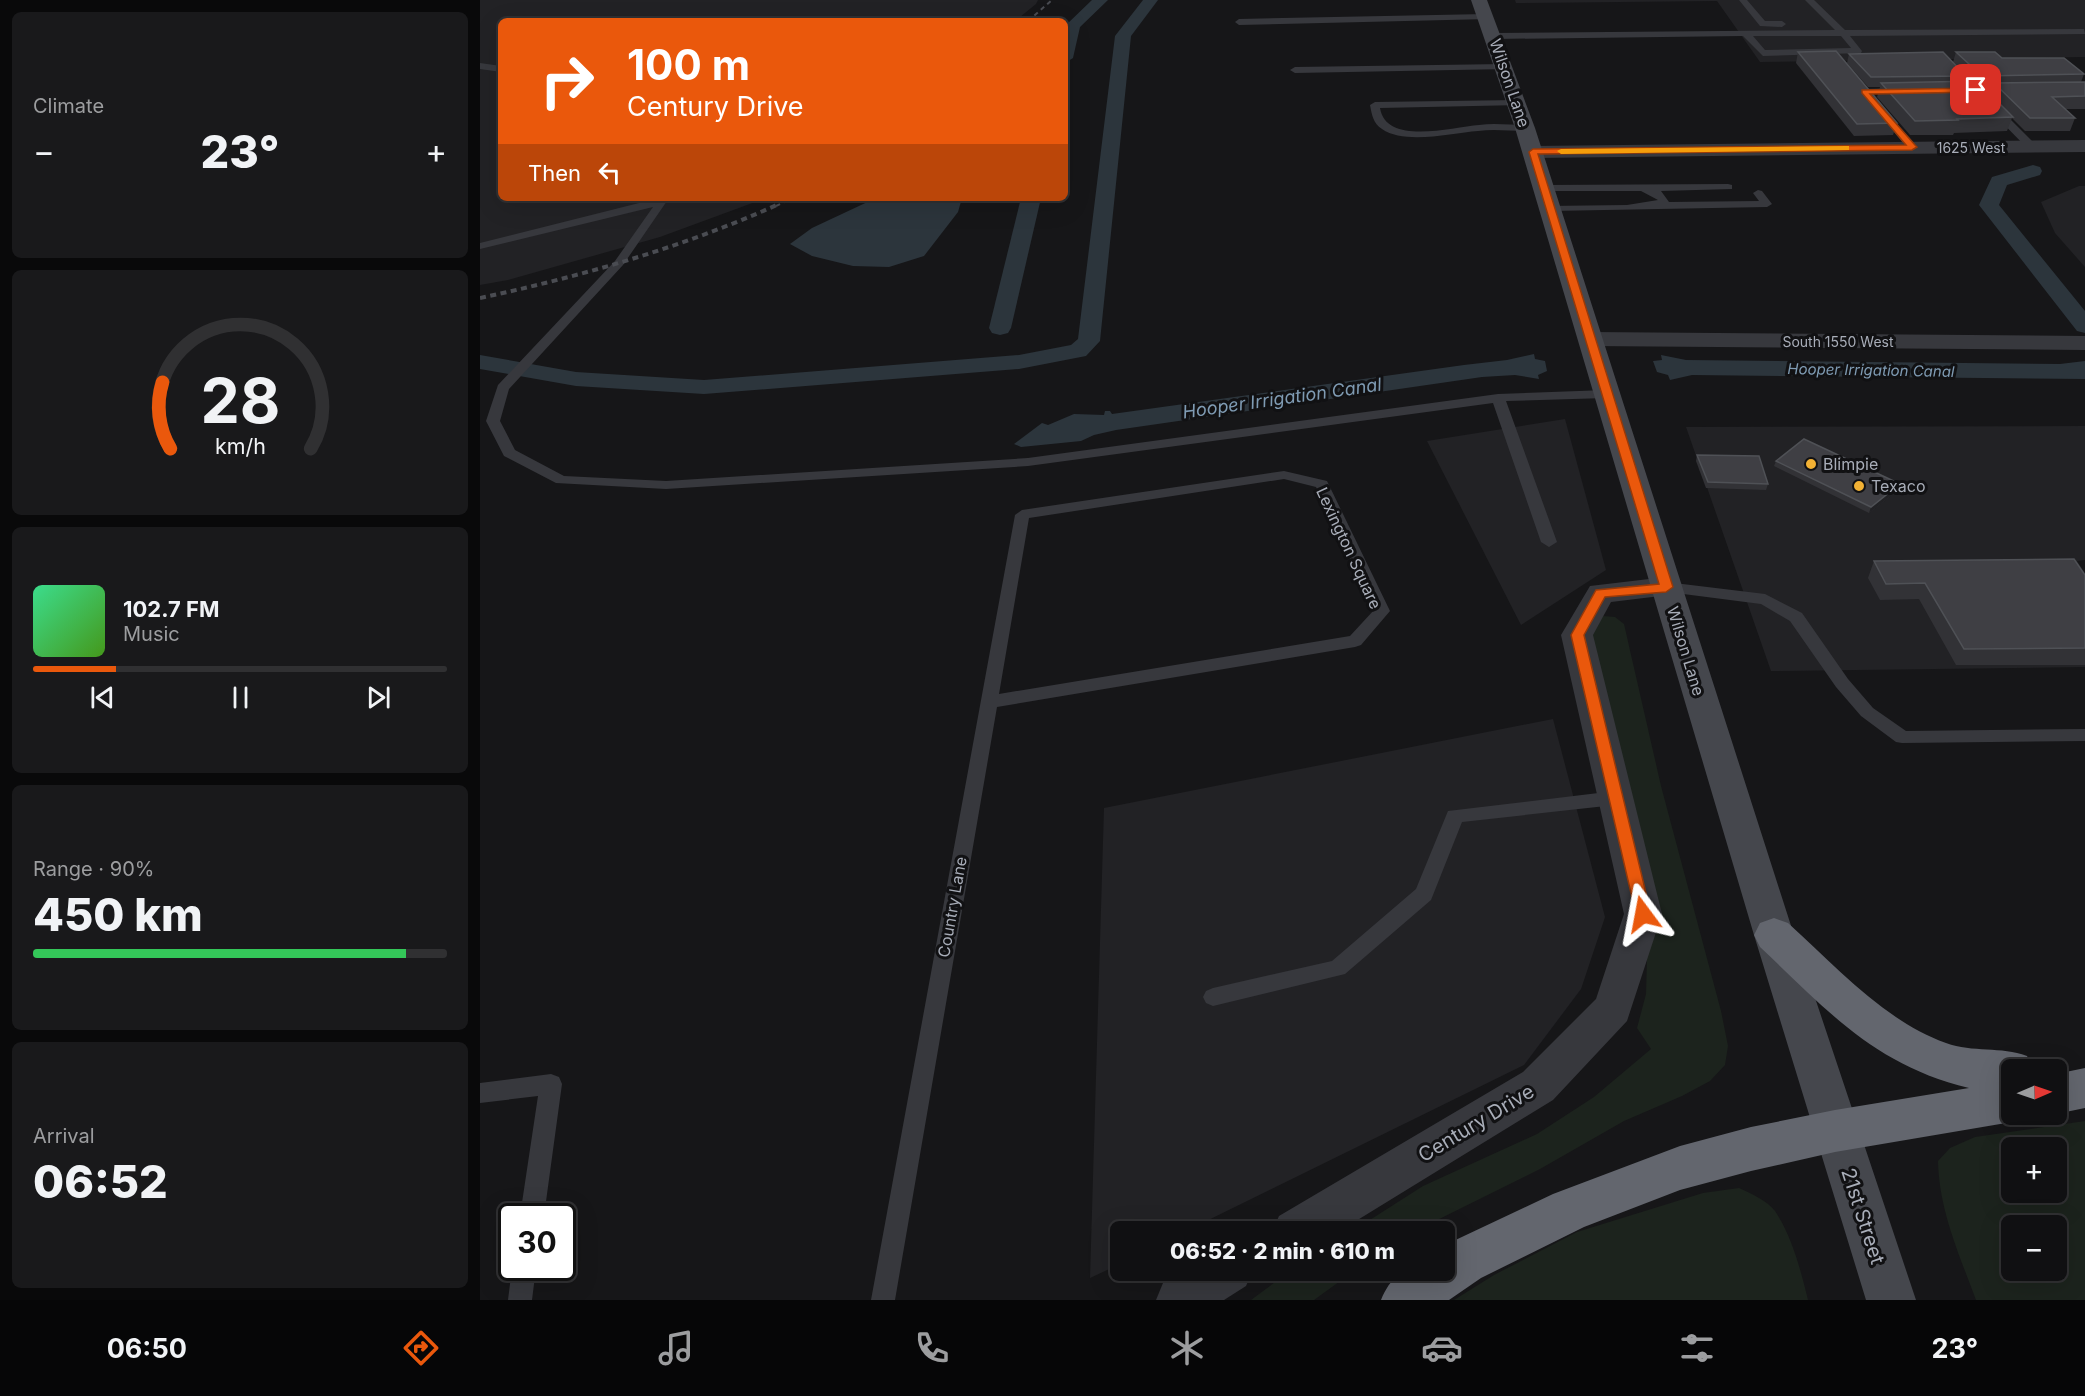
<!DOCTYPE html>
<html lang="en">
<head>
<meta charset="utf-8">
<style>
	:root { --surface:#101012; --page:#19191b; --text:#f1f3f6; --muted:#9c9d9f; --line:#303032; --accent:#ea580c }
	body { margin:0; font-family:Inter,sans-serif; background:var(--page); color:var(--text); height:100vh; display:flex; flex-direction:column; font-size:22px; white-space:nowrap }
	* { box-sizing:border-box; margin:0 }
	p { font-size:20px; color:var(--muted) }
	.icon { flex:none; width:33px; height:33px; fill:none; stroke:currentColor; stroke-width:2; stroke-linecap:round; stroke-linejoin:round }
	.map { position:relative; flex:1; overflow:hidden }
	.side { display:flex; flex-direction:column; gap:12px; padding:12px; background:#09090a; width:480px }
	.side>* { flex:none }
	.top-card { position:absolute; left:18px; top:18px; width:570px; height:183px; border-radius:9px; box-shadow:0 6px 24px #0002,0 0 0 2px var(--line); background:#ea580c; color:#fff; overflow:hidden }
	.needle { width:39px; rotate:88deg }
	.fabs { position:absolute; left:1521px; top:1059px; display:grid; gap:12px }
	.fabs a { display:grid; place-items:center; width:66px; height:66px; border-radius:9px; background:var(--surface); box-shadow:0 6px 24px #0002,0 0 0 2px var(--line); font-size:30px }
	.speed { position:absolute; left:18px; top:1203px; display:flex; gap:12px; font-size:30px; font-weight:700; text-align:center }
	.speed>* { display:grid; place-content:center; width:78px; height:78px; border-radius:50%; background:var(--surface); box-shadow:0 6px 24px #0002,0 0 0 2px var(--line); line-height:1 }
	.speed .limit { border:3px solid #111; border-radius:9px; background:#fff; color:#111 }
	.pin { position:absolute; display:grid; place-items:center; width:51px; height:51px; color:#fff; margin:-26px; border-radius:12px; box-shadow:0 3px 9px #0006 }
	.me { position:absolute; width:66px; margin:-33px; rotate:347deg; stroke-linejoin:round; filter:drop-shadow(0 0 4px #0008) }
	.turn { display:flex; align-items:center; gap:21px; height:126px; padding:0 30px; font-size:27px }
	.turn .icon { width:78px; height:78px; stroke-width:2.5 }
	.turn b { display:block; font-size:42px; line-height:51px }
	.then { display:flex; align-items:center; height:57px; padding:0 30px; background:#0003; gap:12px; font-size:22px }
	.big { font-size:45px; font-weight:800; line-height:1.1 }
	.side .widget { flex:1; display:flex; flex-direction:column; justify-content:center; gap:9px; min-width:0; padding:0 21px; border-radius:9px; background:var(--page) }
	.side .dial { align-items:center; gap:0 }
	.dial svg { height:156px; overflow:visible; fill:none; stroke:var(--line); stroke-width:7; stroke-linecap:round; text-anchor:middle }
	.dial text { fill:var(--text); stroke:none }
	.song { display:flex; align-items:center; gap:18px }
	.cover { width:72px; height:72px; border-radius:9px; background:linear-gradient(135deg,hsl(150 70% 55%),hsl(100 70% 35%)) }
	.played { height:6px; border-radius:3px; background:linear-gradient(90deg,var(--accent) 20%,var(--line) 20%) }
	.keys { display:flex; justify-content:space-around; direction:ltr }
	.heat { display:flex; justify-content:space-between; align-items:center; font-size:33px; direction:ltr }
	.charge { height:9px; border-radius:4px; background:linear-gradient(90deg,#34c759 90%,var(--line) 0) }
	.trip { position:absolute; left:630px; top:1221px; width:345px; height:60px; border-radius:9px; background:var(--surface); box-shadow:0 6px 24px #0002,0 0 0 2px var(--line); font-weight:800; line-height:60px; text-align:center }
	.tab-bar { display:flex; height:96px; justify-content:space-around; align-items:center; background:#060607; color:var(--muted) }
	.tab-bar .icon { width:42px; height:42px }
	.tab-bar .active { color:var(--accent) }
	.tab-bar b { font-size:27px; color:var(--text) }
	main { display:flex; flex:1; min-height:0 }
	.map>svg:first-child { display:block }
	.built { fill:#222225 }
	.green { fill:#1c231d; fill-rule:evenodd }
	.water { fill:#2c353c }
	.lines { fill:none; stroke-linecap:round; stroke-linejoin:round }
	.canal { fill:#2c353c; fill-rule:evenodd }
	.lane { fill:#37383d; fill-rule:evenodd }
	.street { fill:#37383d; fill-rule:evenodd }
	.secondary { fill:#45474d; fill-rule:evenodd }
	.highway { fill:#63666e; fill-rule:evenodd }
	.rail-far1 { stroke:#4a4c52; stroke-width:2; stroke-dasharray:4.5 4; stroke-linecap:butt }
	.rail { stroke:#4a4c52; stroke-width:4; stroke-dasharray:6 4.5; stroke-linecap:butt }
	.wall { fill:#323236; fill-rule:evenodd }
	.shaded-wall { fill:#212124 }
	.building { fill:#3f3f44; stroke:#4f5156; stroke-width:1.5 }
	.route { fill:#ea580c; stroke:#983908; stroke-width:1.5 }
	.slow { fill:#f59e0b }
	.poi-dot { fill:#f2b134; stroke:#111113; stroke-width:2 }
	.labels { text-anchor:middle; dominant-baseline:central; stroke-width:6; stroke-linejoin:round; paint-order:stroke }
	.far-street-label { font-size:14px; fill:#a8adb8; stroke:#111113 }
	.far-water-label { font-size:15px; font-style:italic; fill:#7f9bb3; stroke:#111113 }
	.street-label { font-size:16px; fill:#a8adb8; stroke:#111113 }
	.poi-label { font-size:16px; fill:#a8adb8; stroke:#111113; text-anchor:start }
	.water-label { font-size:18px; font-style:italic; fill:#7f9bb3; stroke:#111113 }
	.near-street-label { font-size:20px; fill:#a8adb8; stroke:#111113 }
</style>
</head>
<body>
<main>
<section class="side">
<div class="widget"><p>Climate</p>
<div class="heat"><a>−</a><b class="big">23°</b><a>+</a></div>
</div>
<div class="widget dial"><svg viewBox="0 0 100 80">
<path d="M14 69A42 42 0 1 1 86 69"/>
<path d="M14 69A42 42 0 0 1 10 35" stroke="#ea580c"/>
<text x="50" y="56" font-size="32" font-weight="700">28</text>
<text x="50" y="72" font-size="11">km/h</text>
</svg></div>
<div class="widget">
<div class="song"><i class="cover"></i><div><b>102.7 FM</b><p>Music</p></div></div>
<div class="played"></div>
<div class="keys"><svg class="icon" aria-label="previous" viewBox="0 0 24 24"><path d="M18 5L8 12l10 7zM5 5v14"/></svg><svg class="icon" aria-label="pause" viewBox="0 0 24 24"><path d="M8 5v14M16 5v14"/></svg><svg class="icon" aria-label="next" viewBox="0 0 24 24"><path d="M6 5l10 7-10 7zM19 5v14"/></svg></div>
</div>
<div class="widget"><p>Range · 90%</p><b class="big">450 km</b><div class="charge"></div></div>
<div class="widget"><p>Arrival</p><b class="big">06:52</b></div>
</section>
<div class="map">
<svg width="1605" height="1300" viewBox="0 0 1605 1300">
	<rect width="100%" height="100%" fill="#161618"/>
	<g class="built">
		<path d="M 0,0 L 558,0 L 556,4 L 535,21 L 21,21 L 21,198 L 286,198 L 180,237 L 28,280 L 0,285 Z"/>
		<path d="M 1035,0 L 1605,0 L 1605,57 L 1280,62 L 1237,1 L 1036,3 Z"/>
		<path d="M 1599,186 L 1605,186 L 1605,267 L 1575,233 L 1561,202 Z"/>
		<path d="M 1085,419 L 1126,570 L 1041,625 L 947,441 Z"/>
		<path d="M 1605,426 L 1605,560 L 1597,561 L 1605,573 L 1605,667 L 1291,671 L 1206,427 Z"/>
		<path d="M 1073,719 L 1125,917 L 1101,989 L 1044,1065 L 706,1231 L 640,1232 L 640,1264 L 610,1278 L 624,808 Z"/>
	</g>
	<g class="green">
		<path d="M 1123,616 L 1135,617 L 1144,624 L 1181,786 L 1241,1011 L 1248,1046 L 1245,1065 L 1230,1081 L 1202,1096 L 1144,1121 L 1060,1169 L 935,1231 L 871,1232 L 943,1186 L 1057,1134 L 1114,1097 L 1171,1049 L 1157,1028 L 1166,994 L 1167,959 L 1104,647 Z"/>
		<path d="M 1605,1121 L 1605,1300 L 1496,1300 C 1479,1254 1459,1210 1458,1161 L 1470,1148 L 1495,1137 ZM 1532,1148 L 1576,1148 L 1576,1192 L 1532,1192 ZM 1532,1226 L 1576,1226 L 1576,1270 L 1532,1270 Z"/>
		<path d="M 1259,1188 C 1272,1194 1286,1200 1295,1211 C 1312,1236 1321,1271 1328,1300 L 974,1300 L 1014,1275 L 1097,1232 L 1223,1193 Z"/>
		<path d="M 810,1271 L 810,1270 L 874,1271 L 834,1300 L 771,1300 Z"/>
	</g>
	<g class="water">
		<path d="M 396,198 L 482,198 L 478,212 L 444,256 L 409,267 L 373,266 L 332,256 L 310,244 L 332,228 Z"/>
		<path d="M 1054,354 L 1055,359 L 1065,361 L 1067,371 L 1058,375 L 1059,379 L 1035,375 L 1002,377 L 636,430 L 614,435 L 601,441 L 541,447 L 534,444 L 562,423 L 568,425 L 594,414 L 624,415 L 625,411 L 630,411 L 632,414 L 984,365 L 1027,360 Z"/>
		<path d="M 1181,355 L 1206,360 L 1580,364 L 1605,361 L 1605,379 L 1212,375 L 1190,380 L 1188,375 L 1177,372 L 1173,361 L 1182,360 Z"/>
	</g>
	<g class="lines">
		<g class="canal">
			<path d="M 612,0 L 628,0 L 600,27 L 593,58 L 585,63 L 585,26 Z"/>
			<path d="M 663,0 L 678,0 L 651,36 L 620,341 L 606,356 L 539,369 L 224,394 L 96,386 L 0,369 L 0,355 L 96,372 L 224,380 L 539,355 L 591,345 L 598,339 L 635,36 Z"/>
			<path d="M 1553,165 L 1560,167 L 1562,171 L 1560,175 L 1527,185 L 1519,205 L 1605,311 L 1605,333 L 1597,331 L 1499,205 L 1512,177 Z"/>
			<path d="M 541,198 L 561,198 L 531,328 L 528,333 L 520,335 L 512,333 L 509,328 Z"/>
		</g>
		<g class="lane">
			<path d="M 1259,0 L 1267,0 L 1285,21 L 1302,21 L 1306,24 L 1302,27 L 1280,26 Z"/>
			<path d="M 1325,0 L 1334,0 L 1365,30 L 1604,29 L 1605,34 L 1370,36 L 1382,51 L 1381,53 L 1283,56 L 1263,36 L 1014,39 L 1010,36 L 1014,33 L 1355,30 ZM 1273,36 L 1361,36 L 1371,48 L 1285,50 Z"/>
			<path d="M 1006,14 L 1010,17 L 1009,19 L 759,25 L 755,22 L 759,19 Z"/>
			<path d="M 1466,61 L 1472,61 L 1556,145 L 1556,149 L 1548,149 L 1466,65 Z"/>
			<path d="M 0,63 L 21,66 L 21,72 L 0,69 Z"/>
			<path d="M 1025,64 L 1030,67 L 1028,69 L 815,73 L 810,70 L 815,67 Z"/>
			<path d="M 1384,89 L 1421,88 L 1426,91 L 1421,94 L 1381,94 L 1379,92 Z"/>
			<path d="M 1038,100 L 1041,101 L 1041,105 L 900,108 C 906,146 972,127 999,125 C 1014,123 1030,125 1045,125 L 1050,128 L 1045,131 C 1029,131 1014,129 998,131 C 972,133 925,145 902,129 C 893,123 892,115 890,105 L 895,102 Z"/>
			<path d="M 1399,110 L 1405,110 L 1436,145 L 1436,149 L 1428,149 L 1399,114 Z"/>
			<path d="M 1248,184 L 1252,185 L 1252,189 L 1181,191 L 1189,202 L 1279,201 L 1273,193 L 1278,190 L 1282,191 L 1292,204 L 1287,207 L 1071,211 L 1066,208 L 1067,206 L 1147,205 L 1178,200 L 1161,191 L 1064,191 L 1059,188 L 1064,185 Z"/>
			<path d="M 179,198 L 189,198 L 143,265 L 29,389 L 20,421 L 35,450 L 84,476 L 186,481 L 548,458 L 1018,394 L 1126,390 L 1133,394 L 1126,398 L 1026,401 L 1077,542 L 1069,547 L 1061,542 L 1013,403 L 548,466 L 186,489 L 76,483 L 24,456 L 6,421 L 18,385 L 135,261 L 173,207 L 0,249 L 0,243 Z"/>
			<path d="M 804,471 L 847,481 L 910,611 L 881,645 L 875,647 L 517,707 L 415,1300 L 391,1300 L 535,515 L 542,510 ZM 804,479 L 836,487 L 894,610 L 870,636 L 519,694 L 549,518 Z"/>
			<path d="M 1186,582 L 1285,594 L 1322,613 L 1368,679 L 1393,708 L 1426,731 L 1605,729 L 1605,741 L 1422,743 L 1416,742 L 1381,716 L 1356,687 L 1310,621 L 1281,604 L 1180,591 L 1178,587 Z"/>
			<path d="M 1135,791 L 1142,793 L 1144,798 L 1142,803 L 1135,805 L 982,822 L 951,900 L 865,974 L 733,1006 L 726,1003 L 723,997 L 726,991 L 733,988 L 852,961 L 936,889 L 968,811 Z"/>
			<path d="M 71,1074 L 79,1077 L 82,1084 L 64,1216 L 40,1216 L 58,1096 L 0,1103 L 0,1083 Z"/>
			<path d="M 32,1268 L 56,1268 L 52,1300 L 28,1300 Z"/>
		</g>
		<g class="street">
			<path d="M 1605,140 L 1605,152 L 1053,158 L 1046,156 L 1043,152 L 1046,148 L 1053,146 Z"/>
			<path d="M 1110,332 L 1605,336 L 1605,350 L 1110,346 L 1102,344 L 1098,339 L 1102,334 Z"/>
			<path d="M 1186,577 L 1197,580 L 1201,587 L 1197,594 L 1131,602 L 1113,635 L 1182,914 L 1147,1021 L 1073,1100 L 858,1232 L 792,1232 L 799,1216 L 1043,1072 L 1116,999 L 1144,914 L 1081,635 L 1110,586 Z"/>
			<path d="M 705,1270 L 773,1270 L 766,1286 L 744,1300 L 676,1300 L 683,1283 Z"/>
		</g>
		<path class="secondary" d="M 991,0 L 1007,0 L 1055,128 L 1314,935 L 1436,1300 L 1386,1300 L 1274,935 L 1035,128 Z"/>
		<g class="highway">
			<path d="M 1294,918 L 1308,923 C 1356,966 1404,1021 1466,1043 C 1493,1053 1521,1046 1547,1056 L 1554,1070 L 1532,1070 L 1532,1114 L 1549,1114 L 1548,1116 L 1532,1122 L 1355,1152 L 1271,1171 L 1200,1190 L 1104,1227 L 1001,1278 L 969,1300 L 901,1300 C 916,1265 931,1270 964,1270 L 964,1245 L 967,1244 L 1073,1194 L 1200,1146 L 1271,1127 L 1355,1110 L 1489,1088 C 1394,1065 1348,1011 1280,947 L 1274,935 L 1280,923 Z"/>
			<path d="M 1605,1068 L 1605,1108 L 1576,1114 L 1576,1074 Z"/>
		</g>
		<g class="rail-far1">
			<path d="M 548,21 L 572,0"/>
			<path d="M 296,206 L 313,198"/>
		</g>
		<path class="rail" d="M 0,298 C 103,276 203,247 299,204"/>
	</g>
	<g class="wall">
		<path d="M 1318,52 L 1417,123 L 1413,135 L 1374,136 L 1316,63 Z"/>
		<path d="M 1476,52 L 1522,58 L 1604,74 L 1601,82 L 1605,82 L 1605,109 L 1585,109 L 1595,118 L 1590,131 L 1545,131 L 1532,118 L 1527,131 L 1474,133 L 1473,135 L 1430,135 L 1397,97 L 1400,87 L 1388,87 L 1367,63 L 1369,54 L 1486,76 L 1484,81 L 1494,81 L 1473,62 ZM 1513,85 L 1510,94 L 1501,86 Z"/>
		<path d="M 1217,455 L 1288,484 L 1286,490 L 1226,488 L 1216,461 Z"/>
		<path d="M 1296,461 L 1418,490 L 1389,513 L 1294,466 Z"/>
		<path d="M 1394,561 L 1605,575 L 1605,665 L 1476,665 L 1439,599 L 1400,600 L 1388,578 Z"/>
	</g>
	<path class="shaded-wall" d="M 1420,484 L 1418,490 L 1389,513 L 1391,507 Z"/>
	<g class="building">
		<path d="M 1356,51 L 1417,123 L 1377,124 L 1318,52 Z"/>
		<path d="M 1463,52 L 1486,76 L 1391,77 L 1369,54 Z"/>
		<path d="M 1476,52 L 1515,52 L 1522,58 L 1584,58 L 1604,74 L 1502,76 Z"/>
		<path d="M 1497,81 L 1533,117 L 1477,119 L 1478,120 L 1435,121 L 1401,83 Z"/>
		<path d="M 1605,82 L 1605,96 L 1572,97 L 1595,118 L 1550,118 L 1514,83 Z"/>
		<path d="M 1324,439 L 1420,484 L 1391,507 L 1296,461 Z"/>
		<path d="M 1217,455 L 1279,456 L 1288,484 L 1228,482 Z"/>
		<path d="M 1594,559 L 1605,575 L 1605,648 L 1484,649 L 1445,583 L 1406,584 L 1394,561 Z"/>
	</g>
	<path class="route" d="M 1496,88 L 1499,89 L 1499,92 L 1390,94 L 1435,145 L 1437,147 L 1432,150 L 1058,154 L 1193,587 L 1186,592 L 1125,597 L 1104,635 L 1171,914 L 1169,919 L 1163,921 L 1157,919 L 1091,635 L 1116,590 L 1179,584 L 1049,152 L 1053,149 L 1426,145 L 1382,93 L 1382,90 Z"/>
	<path class="slow" d="M 1366,146 L 1369,146 L 1369,150 L 1081,154 L 1077,151 L 1081,149 Z"/>
	<g class="poi-dot">
		<circle cx="1331" cy="464" r="6"/>
		<circle cx="1379" cy="486" r="6"/>
	</g>
	<g class="labels">
		<g class="far-street-label">
			<text x="1491" y="147">1625 West</text>
			<text x="1358" y="341">South 1550 West</text>
		</g>
		<g class="far-water-label">
			<text transform="translate(1391 370) rotate(1)">Hooper Irrigation Canal</text>
		</g>
		<g class="street-label">
			<text transform="translate(1030 83) rotate(71)">Wilson Lane</text>
			<text transform="translate(869 548) rotate(65)">Lexington Square</text>
			<text transform="translate(1206 651) rotate(73)">Wilson Lane</text>
			<text transform="translate(472 907) rotate(-80)">Country Lane</text>
		</g>
		<g class="poi-label">
			<text x="1343" y="464">Blimpie</text>
			<text x="1391" y="486">Texaco</text>
		</g>
		<g class="water-label">
			<text transform="translate(802 398) rotate(-8)">Hooper Irrigation Canal</text>
		</g>
		<g class="near-street-label">
			<text transform="translate(996 1123) rotate(-31)">Century Drive</text>
			<text transform="translate(1383 1216) rotate(72)">21st Street</text>
		</g>
	</g>
</svg>
<div class="fabs">
<a><svg class="needle" viewBox="-14 -14 28 28"><path d="M0-13l5 13h-10z" fill="#e53935"/><path d="M0 13l5-13h-10z" fill="#9c9d9f"/></svg></a>
<a>+</a>
<a>−</a>
</div>
<div class="speed"><div class="limit">30</div></div>
<div class="pin" style="left:1496px;top:90px;background:#d93025"><svg class="icon" aria-label="arrive" viewBox="0 0 24 24"><path d="M6 21V4h12l-3 4 3 4H6"/></svg></div>
<svg class="me" style="left:1163px;top:914px" viewBox="-20 -20 40 40"><path d="M0-17L14 15 0 8-14 15z" fill="#ea580c" stroke="#fff" stroke-width="4"/></svg>
<div class="trip">06:52 · 2 min · 610 m</div>
<div class="top-card">
<div class="turn"><svg class="icon" aria-label="right" viewBox="0 0 24 24"><path d="M7 20v-9h11M14 6l5 5-5 5"/></svg><div><b>100 m</b>Century Drive</div></div>
<div class="then">Then<svg class="icon" aria-label="left" viewBox="0 0 24 24"><path d="M17 20v-9H6M10 6l-5 5 5 5"/></svg></div>
</div>
</div>
</main>
<nav class="tab-bar">
<b>06:50</b>
<svg class="icon active" aria-label="directions" viewBox="0 0 24 24"><path d="M12 3l9 9-9 9-9-9zM9 14v-3h6M13 9l2 2-2 2"/></svg>
<svg class="icon" aria-label="music" viewBox="0 0 24 24"><path d="M9 18V5l10-2v13"/><circle cx="6" cy="18" r="3"/><circle cx="16" cy="16" r="3"/></svg>
<svg class="icon" aria-label="phone" viewBox="0 0 24 24"><path d="M5 4h4l2 5-3 2q2 4 5 5l2-3 5 2v4C11 20 4 13 5 4z"/></svg>
<svg class="icon" aria-label="climate" viewBox="0 0 24 24"><path d="M12 3v18M4 7l16 10M4 17L20 7"/></svg>
<svg class="icon" aria-label="car" viewBox="0 0 24 24"><path d="M5 17H2v-5l4-1 3-4h7l3 4 3 1v5h-3M9 17h6M6 11h13"/><circle cx="7" cy="17" r="2"/><circle cx="17" cy="17" r="2"/></svg>
<svg class="icon" aria-label="filters" viewBox="0 0 24 24"><path d="M4 7h16M4 17h16"/><circle cx="9" cy="7" r="2"/><circle cx="15" cy="17" r="2"/></svg>
<b>23°</b>
</nav>
</body>
</html>
